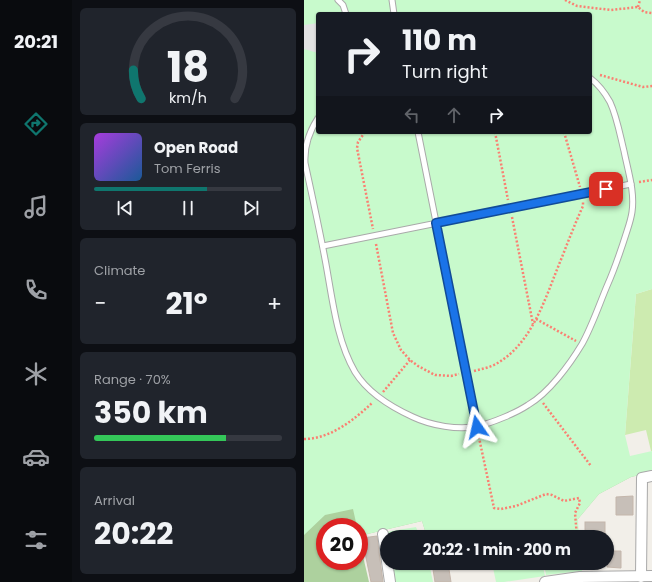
<!DOCTYPE html>
<html lang="en">
<head>
<meta charset="utf-8">
<style>
	:root { --surface:#171b24; --page:#20242c; --text:#f1f3f6; --muted:#9ea1a6; --line:#363941; --accent:#0f766e }
	body { margin:0; font-family:Poppins,sans-serif; background:var(--page); color:var(--text); height:100vh; display:flex; flex-direction:column; font-size:15px; white-space:nowrap }
	* { box-sizing:border-box; margin:0 }
	p { font-size:13px; color:var(--muted) }
	.icon { flex:none; width:22px; height:22px; fill:none; stroke:currentColor; stroke-width:2; stroke-linecap:round; stroke-linejoin:round }
	.map { position:relative; flex:1; overflow:hidden }
	.sheet { display:flex; flex-direction:column; gap:8px; padding:8px; background:#0d0f14; width:232px }
	.sheet>* { flex:none }
	.hud { position:absolute; left:12px; top:12px; width:276px; height:122px; border-radius:4px; box-shadow:0 1px 3px #0004; background:#171b24; color:var(--text); overflow:hidden }
	.speed { position:absolute; left:12px; top:518px; display:flex; gap:8px; font-size:20px; font-weight:700; text-align:center }
	.speed>* { display:grid; place-content:center; width:52px; height:52px; border-radius:50%; background:var(--surface); box-shadow:0 1px 3px #0004; line-height:1 }
	.speed .limit { border:6px solid #d22; background:#fff; color:#111 }
	.pin { position:absolute; display:grid; place-items:center; width:34px; height:34px; color:#fff; margin:-17px; border-radius:8px; box-shadow:0 2px 6px #0006 }
	.me { position:absolute; width:44px; margin:-22px; rotate:349deg; stroke-linejoin:round; filter:drop-shadow(0 0 3px #0008) }
	.turn { display:flex; align-items:center; gap:14px; height:84px; padding:0 20px; font-size:18px }
	.turn .icon { width:52px; height:52px; stroke-width:2.5 }
	.turn b { display:block; font-size:28px; line-height:34px }
	.lanes { display:flex; align-items:center; height:38px; padding:0 20px; background:#0003; justify-content:center; gap:20px; direction:ltr }
	.lanes .off { opacity:.35 }
	.big { font-size:30px; font-weight:700; line-height:1.1 }
	.sheet .widget { flex:1; display:flex; flex-direction:column; justify-content:center; gap:6px; min-width:0; padding:0 14px; border-radius:6px; background:var(--page) }
	.sheet .dial { align-items:center; gap:0 }
	.dial svg { height:104px; overflow:visible; fill:none; stroke:var(--line); stroke-width:7; stroke-linecap:round; text-anchor:middle }
	.dial text { fill:var(--text); stroke:none }
	.song { display:flex; align-items:center; gap:12px }
	.cover { width:48px; height:48px; border-radius:6px; background:linear-gradient(135deg,hsl(280 70% 55%),hsl(210 70% 35%)) }
	.played { height:4px; border-radius:2px; background:linear-gradient(90deg,var(--accent) 60%,var(--line) 60%) }
	.keys { display:flex; justify-content:space-around; direction:ltr }
	.heat { display:flex; justify-content:space-between; align-items:center; font-size:22px; direction:ltr }
	.charge { height:6px; border-radius:3px; background:linear-gradient(90deg,#34c759 70%,var(--line) 0) }
	.trip { position:absolute; left:76px; top:530px; width:234px; height:40px; border-radius:20px; background:var(--surface); box-shadow:0 1px 3px #0004; font-weight:700; line-height:40px; text-align:center }
	main { display:flex; flex:1; min-height:0 }
	.tabs { display:flex; flex-direction:column; width:72px; justify-content:space-around; align-items:center; background:#090b0e; color:var(--muted) }
	.tabs .icon { width:28px; height:28px }
	.tabs .active { color:var(--accent) }
	.tabs b { font-size:18px; color:var(--text) }
	.map>svg:first-child { display:block }
	.grass { fill:#cdebb0 }
	.forest { fill:#add19e }
	.park { fill:#c8facc; fill-rule:evenodd }
	.parking { fill:#e2e2e2 }
	.building { fill:#c7bfb8; stroke:#c4b6ab }
	.lines { fill:none; stroke-linecap:round; stroke-linejoin:round }
	.service-casing { stroke:#a9a9a9; stroke-width:7 }
	.minor-casing { stroke:#a9a9a9; stroke-width:12 }
	.path { stroke:#fa8072; stroke-width:2.5; stroke-dasharray:2 2; stroke-linecap:butt }
	.service { stroke:#fff; stroke-width:5 }
	.minor { stroke:#fff; stroke-width:10 }
	.route-casing { stroke:#114b97; stroke-width:10 }
	.route { stroke:#1a73e8; stroke-width:7 }
</style>
</head>
<body>
<main>
<nav class="tabs">
<b>20:21</b>
<svg class="icon active" aria-label="directions" viewBox="0 0 24 24"><path d="M12 3l9 9-9 9-9-9zM9 14v-3h6M13 9l2 2-2 2"/></svg>
<svg class="icon" aria-label="music" viewBox="0 0 24 24"><path d="M9 18V5l10-2v13"/><circle cx="6" cy="18" r="3"/><circle cx="16" cy="16" r="3"/></svg>
<svg class="icon" aria-label="phone" viewBox="0 0 24 24"><path d="M5 4h4l2 5-3 2q2 4 5 5l2-3 5 2v4C11 20 4 13 5 4z"/></svg>
<svg class="icon" aria-label="climate" viewBox="0 0 24 24"><path d="M12 3v18M4 7l16 10M4 17L20 7"/></svg>
<svg class="icon" aria-label="car" viewBox="0 0 24 24"><path d="M5 17H2v-5l4-1 3-4h7l3 4 3 1v5h-3M9 17h6M6 11h13"/><circle cx="7" cy="17" r="2"/><circle cx="17" cy="17" r="2"/></svg>
<svg class="icon" aria-label="filters" viewBox="0 0 24 24"><path d="M4 7h16M4 17h16"/><circle cx="9" cy="7" r="2"/><circle cx="15" cy="17" r="2"/></svg>
</nav>
<section class="sheet">
<div class="widget dial"><svg viewBox="0 0 100 80">
<path d="M14 69A42 42 0 1 1 86 69"/>
<path d="M14 69A42 42 0 0 1 8 47" stroke="#0f766e"/>
<text x="50" y="56" font-size="32" font-weight="700">18</text>
<text x="50" y="72" font-size="11">km/h</text>
</svg></div>
<div class="widget">
<div class="song"><i class="cover"></i><div><b>Open Road</b><p>Tom Ferris</p></div></div>
<div class="played"></div>
<div class="keys"><svg class="icon" aria-label="previous" viewBox="0 0 24 24"><path d="M18 5L8 12l10 7zM5 5v14"/></svg><svg class="icon" aria-label="pause" viewBox="0 0 24 24"><path d="M8 5v14M16 5v14"/></svg><svg class="icon" aria-label="next" viewBox="0 0 24 24"><path d="M6 5l10 7-10 7zM19 5v14"/></svg></div>
</div>
<div class="widget"><p>Climate</p>
<div class="heat"><a>−</a><b class="big">21°</b><a>+</a></div>
</div>
<div class="widget"><p>Range · 70%</p><b class="big">350 km</b><div class="charge"></div></div>
<div class="widget"><p>Arrival</p><b class="big">20:22</b></div>
</section>
<div class="map">
<svg width="348" height="582" viewBox="0 0 348 582">
	<rect width="100%" height="100%" fill="#f2efe9"/>
	<path class="grass" d="M 348,289 L 348,451 L 347,451 L 342,430 L 321,435 L 332,294 Z"/>
	<path class="forest" d="M 0,395 L 132,490 L 261,486 L 348,472 L 327,477 L 295,494 L 274,519 L 157,537 L 123,537 L 118,521 L 55,536 L 55,527 L 21,527 L 21,561 L 55,561 L 55,539 L 65,582 L 0,582 Z"/>
	<g class="park">
		<path d="M 0,0 L 348,0 L 348,289 L 332,294 L 321,435 L 326,456 L 348,451 L 348,472 L 327,477 L 295,494 L 274,519 L 275,537 L 236,537 L 236,536 L 212,532 L 180,534 L 157,537 L 123,537 L 118,521 L 55,536 L 55,527 L 53,527 L 49,509 L 21,515 L 0,535 ZM 14,14 L 286,14 L 286,132 L 14,132 Z"/>
		<path d="M 112,527 L 116,537 L 83,537 L 82,532 Z"/>
		<path d="M 87,563 L 125,563 L 129,582 L 91,582 Z"/>
		<path d="M 188,563 L 238,563 L 241,576 L 200,582 L 192,582 Z"/>
		<path d="M 240,563 L 277,563 L 278,571 L 242,575 Z"/>
	</g>
	<path class="parking" d="M 14,23 L 14,53 L 0,49 L 0,25 Z"/>
	<g class="building">
		<path d="M 329,496 L 329,515 L 312,515 L 312,497 Z"/>
		<rect x="281" y="522" width="20" height="15"/>
		<path d="M 73,536 L 75,552 L 79,582 L 67,582 L 58,538 Z"/>
		<path d="M 303,551 L 317,551 L 317,568 L 303,567 Z"/>
		<path d="M 128,563 L 144,563 L 147,582 L 131,582 Z"/>
	</g>
	<g class="lines">
		<defs>
			<g id="service">
				<path d="M 34,0 L 39,5 L 42,14"/>
				<path d="M 88,0 L 90,14"/>
				<path d="M 14,118 C 5,132 0,146 1,163 C 8,195 15,227 21,259 C 28,295 32,340 51,372 C 64,393 87,407 109,417 C 126,425 155,431 174,426 C 188,423 212,413 224,405 C 245,393 266,364 278,344 C 288,326 295,305 303,286 C 311,268 317,250 323,231 C 325,225 327,219 328,212 C 331,192 324,171 320,151 C 316,135 313,117 306,102 C 301,93 294,84 286,78"/>
				<path d="M 114,132 L 173,427"/>
				<path d="M 19,246 L 327,184"/>
			</g>
			<g id="minor">
				<path d="M 79,534 L 86,582"/>
				<path d="M 337,577 L 338,478 L 348,476"/>
				<path d="M 241,582 L 276,577 L 348,576"/>
			</g>
		</defs>
		<use href="#service" class="service-casing"/>
		<use href="#minor" class="minor-casing"/>
		<g class="path">
			<path d="M 261,0 L 273,6 L 307,10 L 334,7 L 340,12 L 348,13"/>
			<path d="M 334,7 L 336,0"/>
			<path d="M 296,75 L 339,87 L 348,86"/>
			<path d="M 61,132 L 54,142 L 53,148 L 69,229"/>
			<path d="M 191,132 L 204,200"/>
			<path d="M 260,132 L 276,187"/>
			<path d="M 335,182 L 348,180"/>
			<path d="M 208,217 L 229,324"/>
			<path d="M 72,244 L 89,333 L 97,350 L 106,360 L 114,366 L 131,375 L 147,376 L 155,374"/>
			<path d="M 232,319 L 272,341"/>
			<path d="M 170,371 C 177,369 184,368 190,365 C 225,347 239,305 252,272 C 261,250 269,228 279,206 L 279,201"/>
			<path d="M 79,392 L 106,360"/>
			<path d="M 239,403 L 287,466"/>
			<path d="M 174,433 L 190,508 L 197,509 L 212,506 L 242,494 L 248,495 L 260,501 L 275,498 L 276,503 L 271,513 L 273,537"/>
			<path d="M 0,439 C 26,439 50,420 68,403"/>
		</g>
		<use href="#service" class="service"/>
		<use href="#minor" class="minor"/>
	</g>
	<g class="lines">
		<defs>
			<path id="route" d="M 173,427 L 132,223 L 302,189"/>
		</defs>
		<use href="#route" class="route-casing"/>
		<use href="#route" class="route"/>
	</g>
</svg>
<div class="speed"><div class="limit">20</div></div>
<div class="pin" style="left:302px;top:189px;background:#d93025"><svg class="icon" aria-label="arrive" viewBox="0 0 24 24"><path d="M6 21V4h12l-3 4 3 4H6"/></svg></div>
<svg class="me" style="left:173px;top:427px" viewBox="-20 -20 40 40"><path d="M0-17L14 15 0 8-14 15z" fill="#1a73e8" stroke="#fff" stroke-width="4"/></svg>
<div class="trip">20:22 · 1 min · 200 m</div>
<div class="hud">
<div class="turn"><svg class="icon" aria-label="right" viewBox="0 0 24 24"><path d="M7 20v-9h11M14 6l5 5-5 5"/></svg><div><b>110 m</b>Turn right</div></div>
<div class="lanes"><svg class="icon off" aria-label="left" viewBox="0 0 24 24"><path d="M17 20v-9H6M10 6l-5 5 5 5"/></svg><svg class="icon off" aria-label="ahead" viewBox="0 0 24 24"><path d="M12 20V5M6 11l6-6 6 6"/></svg><svg class="icon" aria-label="right" viewBox="0 0 24 24"><path d="M7 20v-9h11M14 6l5 5-5 5"/></svg></div>
</div>
</div>
</main>
</body>
</html>
